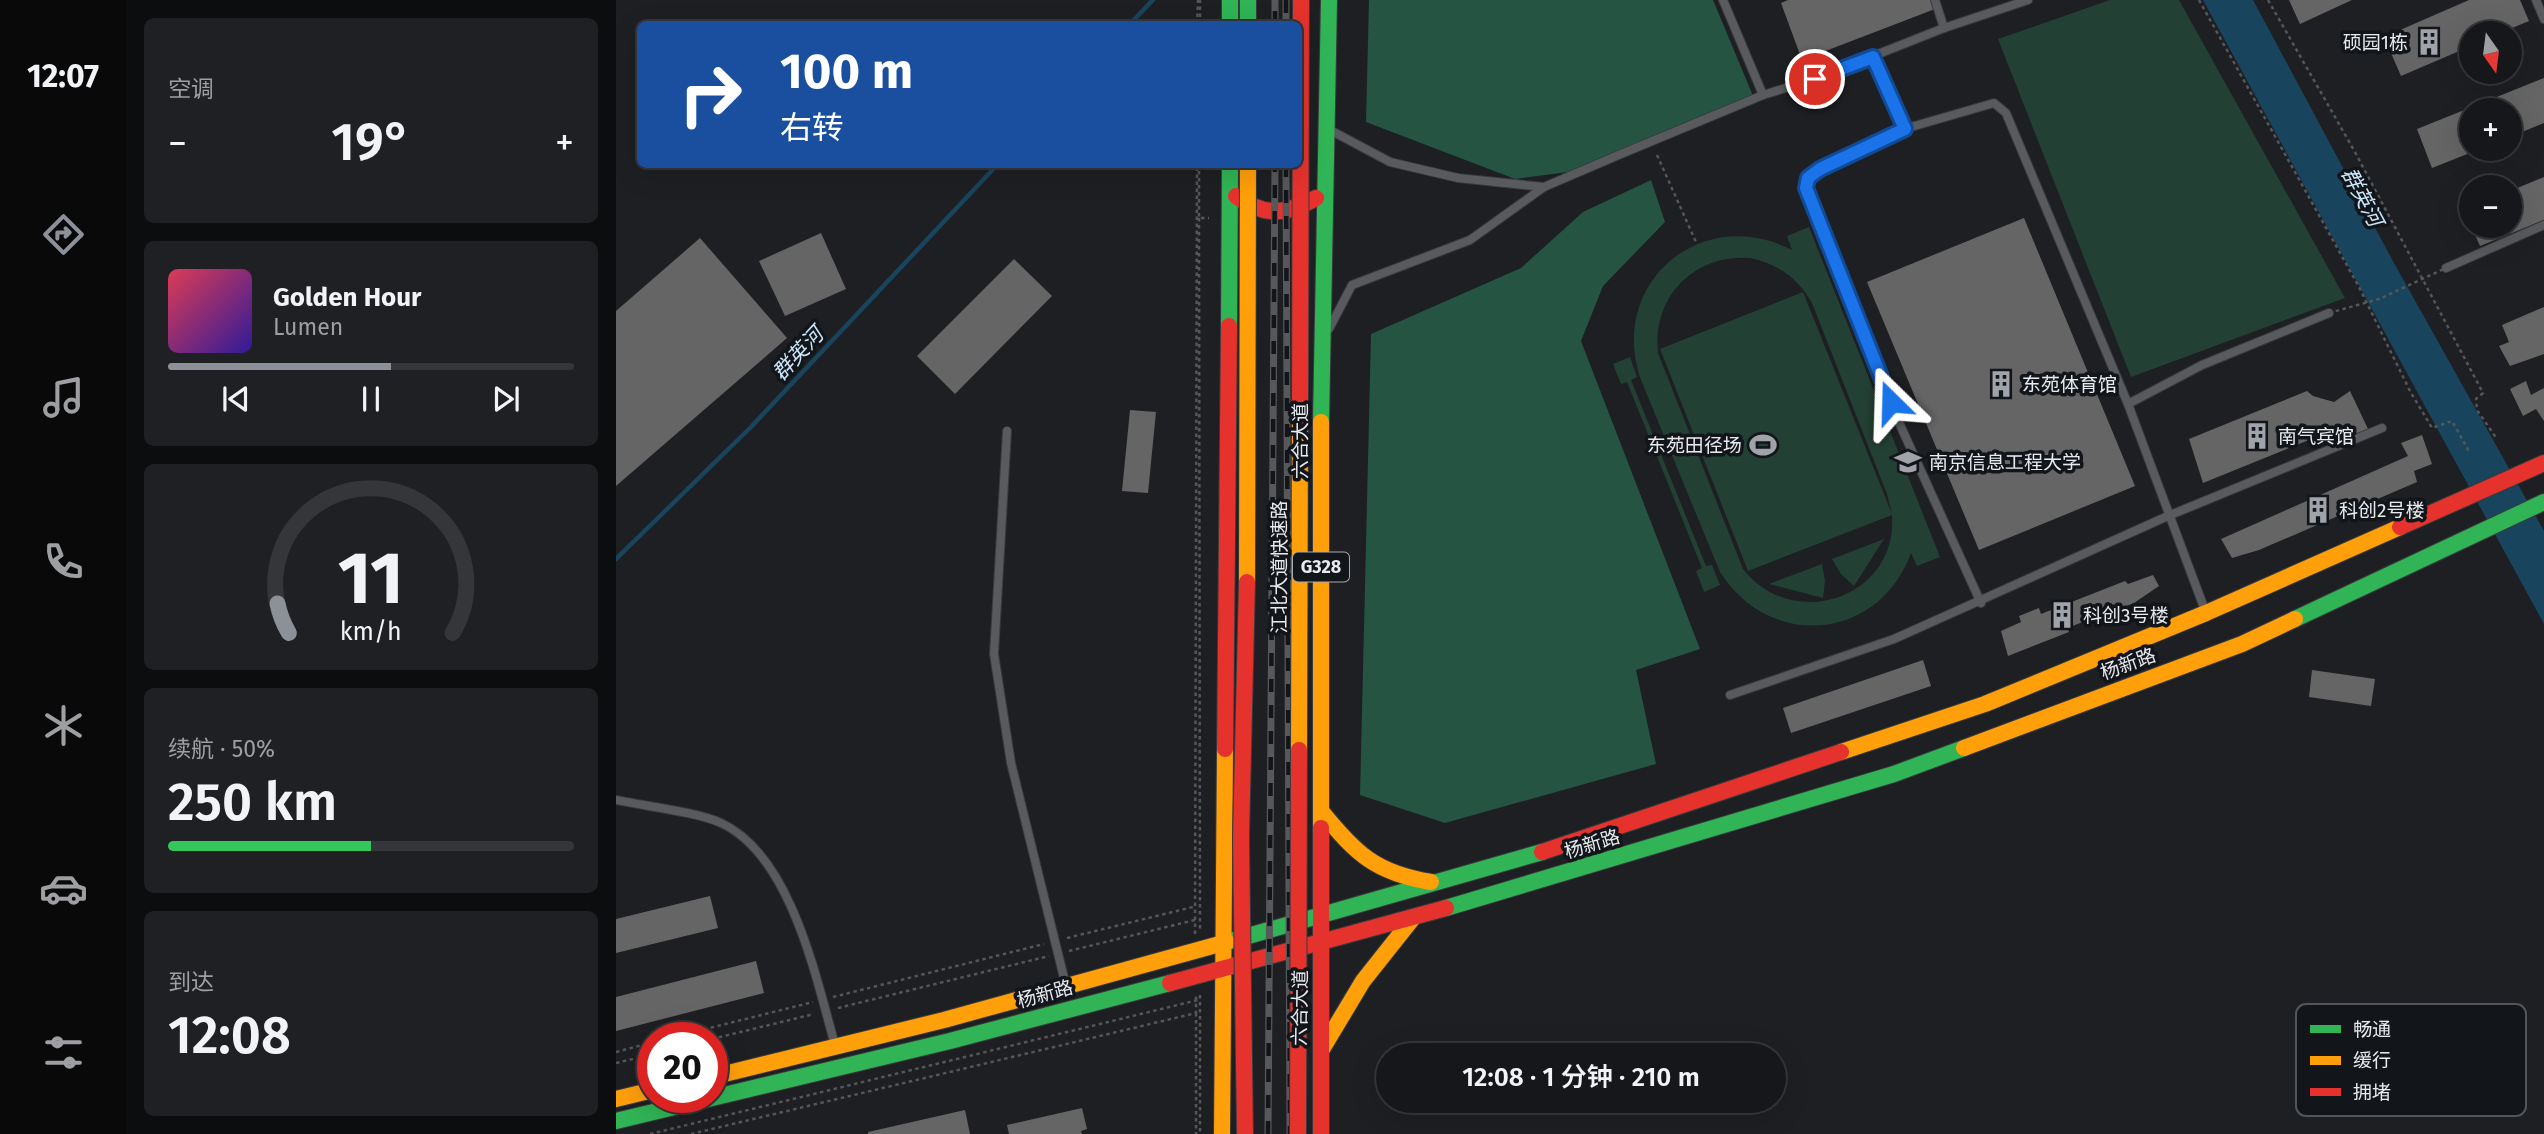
<!DOCTYPE html>
<html lang="zh">
<head>
<meta charset="utf-8">
<style>
	:root { --surface:#16171a; --page:#1f2023; --text:#f1f3f6; --muted:#9e9fa2; --line:#353639; --accent:#8c9099 }
	body { margin:0; font-family:"Fira Sans","Noto Sans SC",sans-serif; background:var(--page); color:var(--text); height:100vh; display:flex; flex-direction:column; font-size:26px; white-space:nowrap }
	* { box-sizing:border-box; margin:0 }
	p { font-size:23px; color:var(--muted) }
	.icon { flex:none; width:38px; height:38px; fill:none; stroke:currentColor; stroke-width:2; stroke-linecap:round; stroke-linejoin:round }
	.map { position:relative; flex:1; overflow:hidden }
	.sheet { display:flex; flex-direction:column; gap:18px; padding:18px; background:#0c0d0e; width:490px }
	.sheet>* { flex:none }
	.top-card { position:absolute; left:21px; top:21px; width:665px; height:147px; border-radius:10px; box-shadow:0 7px 28px #0002,0 0 0 2px var(--line); background:#1a4fa0; color:#fff; overflow:hidden }
	.needle { width:46px; rotate:166deg }
	.buttons { position:absolute; left:1843px; top:21px; display:grid; gap:14px }
	.buttons a { display:grid; place-items:center; width:63px; height:63px; border-radius:50%; background:var(--surface); box-shadow:0 7px 28px #0002,0 0 0 2px var(--line); font-size:35px }
	.speed { position:absolute; left:21px; top:1022px; display:flex; gap:14px; font-size:35px; font-weight:700; text-align:center }
	.speed>* { display:grid; place-content:center; width:91px; height:91px; border-radius:50%; background:var(--surface); box-shadow:0 7px 28px #0002,0 0 0 2px var(--line); line-height:1 }
	.speed .limit { border:10px solid #d22; background:#fff; color:#111 }
	.pin { position:absolute; display:grid; place-items:center; width:60px; height:60px; color:#fff; margin:-30px; border:4px solid #fff; border-radius:50%; box-shadow:0 2px 7px #0007 }
	.me { position:absolute; width:77px; margin:-38px; rotate:338deg; stroke-linejoin:round; filter:drop-shadow(0 0 5px #0008) }
	.turn { display:flex; align-items:center; gap:24px; height:147px; padding:0 28px; font-size:32px }
	.turn .icon { width:91px; height:91px; stroke-width:2.5 }
	.turn b { display:block; font-size:49px; line-height:60px }
	.big { font-size:52px; font-weight:600; line-height:1.1 }
	.sheet .tile { flex:1; display:flex; flex-direction:column; justify-content:center; gap:10px; min-width:0; padding:0 24px; border-radius:10px; background:var(--page) }
	.sheet .dial { align-items:center; gap:0 }
	.dial svg { height:182px; overflow:visible; fill:none; stroke:var(--line); stroke-width:7; stroke-linecap:round; text-anchor:middle }
	.dial text { fill:var(--text); stroke:none }
	.song { display:flex; align-items:center; gap:21px }
	.cover { width:84px; height:84px; border-radius:10px; background:linear-gradient(135deg,hsl(350 70% 55%),hsl(250 70% 35%)) }
	.played { height:7px; border-radius:4px; background:linear-gradient(90deg,var(--accent) 55%,var(--line) 55%) }
	.keys { display:flex; justify-content:space-around; direction:ltr }
	.heat { display:flex; justify-content:space-between; align-items:center; font-size:38px; direction:ltr }
	.charge { height:10px; border-radius:5px; background:linear-gradient(90deg,#34c759 50%,var(--line) 0) }
	.trip { position:absolute; left:760px; top:1043px; width:410px; height:70px; border-radius:35px; background:var(--surface); box-shadow:0 7px 28px #0002,0 0 0 2px var(--line); font-weight:600; line-height:70px; text-align:center }
	main { display:flex; flex:1; min-height:0 }
	.dock { display:flex; flex-direction:column; width:126px; justify-content:space-around; align-items:center; background:#09090a; color:var(--muted) }
	.dock .icon { width:49px; height:49px }
	.dock .current { color:var(--accent) }
	.dock b { font-size:32px; color:var(--text) }
	.map>svg:first-child { display:block }
	.green { fill:#234034; fill-rule:evenodd }
	.forest { fill:#255442 }
	.water { fill:#19445d }
	.lines { fill:none; stroke-linecap:round; stroke-linejoin:round }
	.stream { stroke:#19445d; stroke-width:4.5 }
	.building { fill:#666566 }
	.lane-casing { stroke:#383a3c; stroke-width:10 }
	.fast-casing { stroke:#383a3c; stroke-width:18 }
	.slow-casing { stroke:#383a3c; stroke-width:18 }
	.jam-casing { stroke:#383a3c; stroke-width:18 }
	.path { stroke:#545659; stroke-width:2.5; stroke-dasharray:3.5 3.5; stroke-linecap:butt }
	.lane { stroke:#585a5d; stroke-width:8 }
	.fast { stroke:#30b455; stroke-width:16 }
	.slow { stroke:#ff9f0a; stroke-width:16 }
	.jam { stroke:#e5322d; stroke-width:16 }
	.rail-casing { stroke:#56585a; stroke-width:7 }
	.rail { stroke:#12151a; stroke-width:4.5; stroke-dasharray:13; stroke-linecap:butt }
	.slow-bridge-casing { stroke:#383a3c; stroke-width:18; stroke-linecap:butt }
	.jam-bridge-casing { stroke:#383a3c; stroke-width:18; stroke-linecap:butt }
	.path-bridge { stroke:#545659; stroke-width:2.5; stroke-dasharray:3.5 3.5; stroke-linecap:butt }
	.slow-bridge { stroke:#ff9f0a; stroke-width:16 }
	.jam-bridge { stroke:#e5322d; stroke-width:16 }
	.route-casing { stroke:#114b97; stroke-width:18 }
	.route { stroke:#1a73e8; stroke-width:12 }
	.labels { text-anchor:middle; dominant-baseline:central; stroke-width:7; stroke-linejoin:round; paint-order:stroke }
	.shield { fill:#12151a; stroke:#a7aaae; stroke-width:2 }
	.shield-label { font-size:18px; font-weight:bold; fill:#e7eaee }
	.poi-label { font-size:19px; fill:#e7eaee; stroke:#12151a; text-anchor:start }
	.street-label { font-size:19px; fill:#e7eaee; stroke:#12151a }
	.water-label { font-size:21px; font-style:italic; fill:#cce7fb; stroke:#12151a }
	.key { fill:#12151a; stroke:#52555a; stroke-width:2 }
	.key-label { font-size:19px; fill:#e7eaee }
</style>
</head>
<body>
<main>
<nav class="dock">
<b>12:07</b>
<svg class="icon current" aria-label="directions" viewBox="0 0 24 24"><path d="M12 3l9 9-9 9-9-9zM9 14v-3h6M13 9l2 2-2 2"/></svg>
<svg class="icon" aria-label="music" viewBox="0 0 24 24"><path d="M9 18V5l10-2v13"/><circle cx="6" cy="18" r="3"/><circle cx="16" cy="16" r="3"/></svg>
<svg class="icon" aria-label="phone" viewBox="0 0 24 24"><path d="M5 4h4l2 5-3 2q2 4 5 5l2-3 5 2v4C11 20 4 13 5 4z"/></svg>
<svg class="icon" aria-label="climate" viewBox="0 0 24 24"><path d="M12 3v18M4 7l16 10M4 17L20 7"/></svg>
<svg class="icon" aria-label="car" viewBox="0 0 24 24"><path d="M5 17H2v-5l4-1 3-4h7l3 4 3 1v5h-3M9 17h6M6 11h13"/><circle cx="7" cy="17" r="2"/><circle cx="17" cy="17" r="2"/></svg>
<svg class="icon" aria-label="filters" viewBox="0 0 24 24"><path d="M4 7h16M4 17h16"/><circle cx="9" cy="7" r="2"/><circle cx="15" cy="17" r="2"/></svg>
</nav>
<section class="sheet">
<div class="tile"><p>空调</p>
<div class="heat"><a>−</a><b class="big">19°</b><a>+</a></div>
</div>
<div class="tile">
<div class="song"><i class="cover"></i><div><b>Golden Hour</b><p>Lumen</p></div></div>
<div class="played"></div>
<div class="keys"><svg class="icon" aria-label="previous" viewBox="0 0 24 24"><path d="M18 5L8 12l10 7zM5 5v14"/></svg><svg class="icon" aria-label="pause" viewBox="0 0 24 24"><path d="M8 5v14M16 5v14"/></svg><svg class="icon" aria-label="next" viewBox="0 0 24 24"><path d="M6 5l10 7-10 7zM19 5v14"/></svg></div>
</div>
<div class="tile dial"><svg viewBox="0 0 100 80">
<path d="M14 69A42 42 0 1 1 86 69"/>
<path d="M14 69A42 42 0 0 1 9 56" stroke="#8c9099"/>
<text x="50" y="56" font-size="32" font-weight="700">11</text>
<text x="50" y="72" font-size="11">km/h</text>
</svg></div>
<div class="tile"><p>续航 · 50%</p><b class="big">250 km</b><div class="charge"></div></div>
<div class="tile"><p>到达</p><b class="big">12:08</b></div>
</section>
<div class="map">
<svg width="1928" height="1134" viewBox="0 0 1928 1134">
	<rect width="100%" height="100%" fill="#1d1f22"/>
	<g class="green">
		<path d="M 1494,0 L 1563,0 L 1729,298 L 1515,377 L 1382,39 Z"/>
		<path d="M 1193,227 L 1324,557 L 1301,566 L 1295,553 C 1263,641 1154,651 1104,572 L 1025,380 C 991,283 1086,203 1176,250 L 1171,236 ZM 1134,258 C 1162,264 1182,278 1196,303 L 1271,494 L 1276,514 L 1187,292 L 1044,349 L 1132,571 L 1276,515 C 1282,598 1177,633 1127,569 L 1042,353 C 1036,298 1077,254 1134,258 Z"/>
		<path d="M 1014,357 L 1021,377 L 1015,380 L 1090,566 L 1096,565 L 1104,585 L 1088,592 L 1080,571 L 1086,568 L 1011,382 L 1005,384 L 997,364 Z"/>
		<path d="M 1268,539 L 1238,586 L 1225,574 L 1216,559 Z"/>
		<path d="M 1206,564 L 1209,581 L 1207,598 L 1153,584 Z"/>
	</g>
	<g class="forest">
		<path d="M 753,0 L 1097,0 L 1140,103 L 975,169 L 899,179 L 750,122 Z"/>
		<path d="M 1035,180 L 1049,222 L 987,286 L 965,341 L 1084,649 L 1020,670 L 1040,764 L 829,823 L 744,795 L 755,334 L 905,268 L 967,212 Z"/>
	</g>
	<path class="water" d="M 1587,0 L 1637,0 L 1778,263 L 1928,531 L 1928,624 Z"/>
	<g class="lines">
		<g class="stream">
			<path d="M 514,24 L 537,0"/>
			<path d="M 0,559 L 135,427 L 382,164"/>
		</g>
	</g>
	<g class="building">
		<path d="M 1172,0 L 1315,0 L 1319,9 L 1186,60 L 1165,3 Z"/>
		<path d="M 1673,0 L 1736,0 L 1684,24 Z"/>
		<path d="M 1853,0 L 1904,0 L 1913,21 L 1884,33 L 1855,33 L 1855,46 L 1785,76 L 1768,37 Z"/>
		<path d="M 1928,78 L 1928,123 L 1894,137 L 1894,110 L 1855,110 L 1855,149 L 1864,149 L 1816,168 L 1801,129 Z"/>
		<path d="M 1928,177 L 1928,220 L 1864,246 L 1855,226 L 1894,226 L 1894,191 Z"/>
		<path d="M 1408,218 L 1519,486 L 1363,550 L 1251,282 Z"/>
		<path d="M 205,233 L 230,289 L 169,316 L 143,261 Z"/>
		<path d="M 84,238 L 171,338 L 0,486 L 0,311 Z"/>
		<path d="M 398,259 L 436,296 L 339,394 L 301,356 Z"/>
		<path d="M 1928,307 L 1928,354 L 1894,366 L 1883,346 L 1893,342 L 1886,325 Z"/>
		<path d="M 1910,381 L 1915,395 L 1928,388 L 1928,421 L 1920,409 L 1907,416 L 1894,389 Z"/>
		<path d="M 1691,391 L 1697,396 L 1718,402 L 1734,391 L 1753,431 L 1717,447 L 1710,433 L 1587,483 L 1573,439 Z"/>
		<path d="M 514,410 L 540,412 L 532,493 L 506,491 Z"/>
		<path d="M 1806,435 L 1816,464 L 1798,471 L 1801,482 L 1643,550 L 1616,558 L 1605,539 L 1792,456 L 1785,443 Z"/>
		<path d="M 1537,575 L 1543,586 L 1518,603 L 1451,628 L 1453,632 L 1392,656 L 1385,631 L 1405,622 L 1403,616 L 1423,608 L 1425,614 L 1509,581 L 1512,584 Z"/>
		<path d="M 1307,660 L 1315,686 L 1175,733 L 1167,708 Z"/>
		<path d="M 1696,670 L 1759,679 L 1755,706 L 1693,697 Z"/>
		<path d="M 94,896 L 102,928 L 0,953 L 0,919 Z"/>
		<path d="M 140,961 L 148,993 L 0,1031 L 0,997 Z"/>
		<path d="M 466,1108 L 471,1129 L 465,1131 L 466,1134 L 393,1134 L 391,1125 Z"/>
		<path d="M 349,1110 L 354,1134 L 252,1134 L 252,1132 Z"/>
	</g>
	<g class="lines">
		<defs>
			<g id="lane">
				<path d="M 1107,0 L 1147,95"/>
				<path d="M 1319,0 L 1328,28"/>
				<path d="M 1920,0 L 1928,19"/>
				<path d="M 1257,57 L 1288,129 L 1204,169 L 1192,178 L 1190,188 L 1285,427 L 1365,603"/>
				<path d="M 1288,129 L 1378,103 L 1390,113 L 1512,404 L 1590,613"/>
				<path d="M 714,130 L 774,162 L 842,178 L 928,187"/>
				<path d="M 1830,268 L 1928,225"/>
				<path d="M 713,329 L 736,285 L 854,240 L 928,187 L 1005,154 L 1147,95 L 1199,79 L 1328,28 L 1412,0"/>
				<path d="M 1512,404 L 1586,365 L 1713,313"/>
				<path d="M 391,431 L 378,654 L 395,763 L 450,986"/>
				<path d="M 1114,695 L 1278,639 L 1552,516 L 1766,428"/>
				<path d="M 0,800 C 27,806 82,812 105,823 C 175,855 200,978 219,1045"/>
			</g>
			<g id="fast">
				<path d="M 614,0 L 614,24"/>
				<path d="M 632,0 L 632,24"/>
				<path d="M 613,326 L 614,164"/>
				<path d="M 705,422 L 713,0"/>
				<path d="M 1679,619 L 1928,502"/>
				<path d="M 830,908 L 1278,774 L 1348,748"/>
				<path d="M 611,942 L 926,852"/>
				<path d="M 0,1121 L 334,1041 L 554,983"/>
			</g>
			<g id="slow">
				<path d="M 705,422 L 705,828"/>
				<path d="M 1348,748 L 1626,644 L 1679,619"/>
				<path d="M 1225,752 L 1369,704 L 1590,613 L 1784,527"/>
				<path d="M 706,812 C 740,854 760,873 815,882"/>
				<path d="M 705,1051 L 747,981 L 797,918"/>
				<path d="M 96,1077 L 328,1020 L 611,942"/>
				<path d="M 0,1099 L 37,1090"/>
				<path d="M 606,1134 L 609,749"/>
			</g>
			<g id="jam">
				<path d="M 620,196 C 648,217 670,215 700,198"/>
				<path d="M 1784,527 L 1928,463"/>
				<path d="M 609,749 L 613,326"/>
				<path d="M 705,828 L 705,1134"/>
				<path d="M 926,852 L 1225,752"/>
				<path d="M 554,983 L 830,908"/>
			</g>
		</defs>
		<use href="#lane" class="lane-casing"/>
		<use href="#fast" class="fast-casing"/>
		<use href="#slow" class="slow-casing"/>
		<use href="#jam" class="jam-casing"/>
		<g class="path">
			<path d="M 1583,0 L 1743,287 L 1794,391 L 1816,428 L 1836,421 L 1854,453"/>
			<path d="M 1652,0 L 1739,152 L 1858,376 L 1867,393 L 1860,399 L 1861,410 L 1881,439"/>
			<path d="M 581,24 L 582,0"/>
			<path d="M 584,24 L 584,0"/>
			<path d="M 1041,155 L 1080,242"/>
			<path d="M 583,164 L 583,218 L 593,218"/>
			<path d="M 583,218 L 584,932"/>
			<path d="M 579,934 L 581,164"/>
			<path d="M 451,938 L 577,907"/>
			<path d="M 453,951 L 579,920"/>
			<path d="M 584,995 L 584,1134"/>
			<path d="M 217,997 L 428,944"/>
			<path d="M 222,1008 L 433,956"/>
			<path d="M 580,1013 L 580,1134"/>
			<path d="M 54,1038 L 197,1002"/>
			<path d="M 96,1039 L 198,1014"/>
			<path d="M 0,1052 L 37,1042"/>
			<path d="M 0,1063 L 37,1054"/>
			<path d="M 34,1134 L 582,1000"/>
			<path d="M 75,1134 L 580,1013 L 580,996"/>
		</g>
		<use href="#lane" class="lane"/>
		<use href="#fast" class="fast"/>
		<use href="#slow" class="slow"/>
		<use href="#jam" class="jam"/>
		<defs>
			<g id="rail">
				<path d="M 670,0 L 670,24"/>
				<path d="M 659,24 L 659,0"/>
				<path d="M 670,164 L 674,1134"/>
				<path d="M 652,1134 L 659,164"/>
			</g>
		</defs>
		<use href="#rail" class="rail-casing"/>
		<use href="#rail" class="rail"/>
		<defs>
			<g id="slow-bridge">
				<path d="M 631,582 L 632,164"/>
				<path d="M 683,750 L 684,417"/>
			</g>
			<g id="jam-bridge">
				<path d="M 684,417 L 685,0"/>
				<path d="M 629,1134 L 625,838 L 631,582"/>
				<path d="M 682,1134 L 683,750"/>
			</g>
		</defs>
		<use href="#slow-bridge" class="slow-bridge-casing"/>
		<use href="#jam-bridge" class="jam-bridge-casing"/>
		<path class="path-bridge" d="M 1713,313 L 1763,299 L 1830,268"/>
		<use href="#slow-bridge" class="slow-bridge"/>
		<use href="#jam-bridge" class="jam-bridge"/>
	</g>
	<g class="lines">
		<defs>
			<path id="route" d="M 1199,79 L 1257,57 L 1289,129 L 1204,169 L 1192,178 L 1190,188 L 1275,402"/>
		</defs>
		<use href="#route" class="route-casing"/>
		<use href="#route" class="route"/>
	</g>
	<defs>
		<symbol id="building-bare" viewBox="-9 -9 18 18"><path d="M-4-6H4V6H1V3H-1V6H-4ZM-2.5-4.3h1.7v1.8h-1.7ZM.8-4.3h1.7v1.8H.8ZM-2.5-1h1.7V.8h-1.7ZM.8-1h1.7V.8H.8Z" fill="#a0a3a7" stroke="#12151a" stroke-width="2.5" paint-order="stroke"/></symbol>
		<symbol id="stadium-bare" viewBox="-9 -9 18 18"><path d="M0-5a6.5 5 0 1 0 0 10a6.5 5 0 1 0 0-10ZM-3.5-1.8h7v3.6h-7Z" fill="#a0a3a7" stroke="#12151a" stroke-width="2.5" paint-order="stroke"/></symbol>
		<symbol id="university-bare" viewBox="-9 -9 18 18"><path d="M0-5L7-2L0 1L-7-2ZM-4 1L0 2.5L4 1V4Q0 6-4 4Z" fill="#a0a3a7" stroke="#12151a" stroke-width="2.5" paint-order="stroke"/></symbol>
	</defs>
	<g fill-rule="evenodd">
		<use href="#building-bare" x="1794" y="23" width="38" height="38"/>
		<use href="#building-bare" x="1366" y="365" width="38" height="38"/>
		<use href="#building-bare" x="1622" y="417" width="38" height="38"/>
		<use href="#stadium-bare" x="1128" y="426" width="38" height="38"/>
		<use href="#university-bare" x="1273" y="443" width="38" height="38"/>
		<use href="#building-bare" x="1683" y="491" width="38" height="38"/>
		<use href="#building-bare" x="1427" y="596" width="38" height="38"/>
	</g>
	<g class="labels">
		<rect class="shield" x="677" y="552.5" width="56" height="29" rx="5"/>
		<g class="shield-label">
			<text x="705" y="567">G328</text>
		</g>
		<g class="poi-label">
			<text x="1792" y="42" text-anchor="end">硕园1栋</text>
			<text x="1406" y="384">东苑体育馆</text>
			<text x="1662" y="436">南气宾馆</text>
			<text x="1126" y="445" text-anchor="end">东苑田径场</text>
			<text x="1313" y="462">南京信息工程大学</text>
			<text x="1723" y="510">科创2号楼</text>
			<text x="1467" y="615">科创3号楼</text>
		</g>
		<g class="street-label">
			<text transform="translate(684 441) rotate(-90)">六合大道</text>
			<text transform="translate(663 567) rotate(-90)">江北大道快速路</text>
			<text transform="translate(1512 664) rotate(-20)">杨新路</text>
			<text transform="translate(976 844) rotate(-17)">杨新路</text>
			<text transform="translate(429 994) rotate(-15)">杨新路</text>
			<text transform="translate(684 1008) rotate(-89)">六合大道</text>
		</g>
		<g class="water-label">
			<text transform="translate(1746 197) rotate(62)">群英河</text>
			<text transform="translate(182 354) rotate(-47)">群英河</text>
		</g>
	</g>
	<rect x="1680" y="1004" width="230" height="112" rx="10" class="key"/>
	<rect x="1694" y="1025" width="31" height="8" fill="#30b455"/>
	<rect x="1694" y="1056" width="31" height="9" fill="#ff9f0a"/>
	<rect x="1694" y="1088" width="31" height="8" fill="#e5322d"/>
	<g class="key-label">
		<text x="1737" y="1036">畅通</text>
		<text x="1737" y="1067">缓行</text>
		<text x="1737" y="1099">拥堵</text>
	</g>
</svg>
<div class="buttons">
<a><svg class="needle" viewBox="-14 -14 28 28"><path d="M0-13l5 13h-10z" fill="#e53935"/><path d="M0 13l5-13h-10z" fill="#9e9fa2"/></svg></a>
<a>+</a>
<a>−</a>
</div>
<div class="speed"><div class="limit">20</div></div>
<div class="pin" style="left:1199px;top:79px;background:#d93025"><svg class="icon" aria-label="arrive" viewBox="0 0 24 24"><path d="M6 21V4h12l-3 4 3 4H6"/></svg></div>
<svg class="me" style="left:1275px;top:402px" viewBox="-20 -20 40 40"><path d="M0-17L14 15 0 8-14 15z" fill="#1a73e8" stroke="#fff" stroke-width="4"/></svg>
<div class="trip">12:08 · 1 分钟 · 210 m</div>
<div class="top-card">
<div class="turn"><svg class="icon" aria-label="right" viewBox="0 0 24 24"><path d="M7 20v-9h11M14 6l5 5-5 5"/></svg><div><b>100 m</b>右转</div></div>
</div>
</div>
</main>
</body>
</html>
